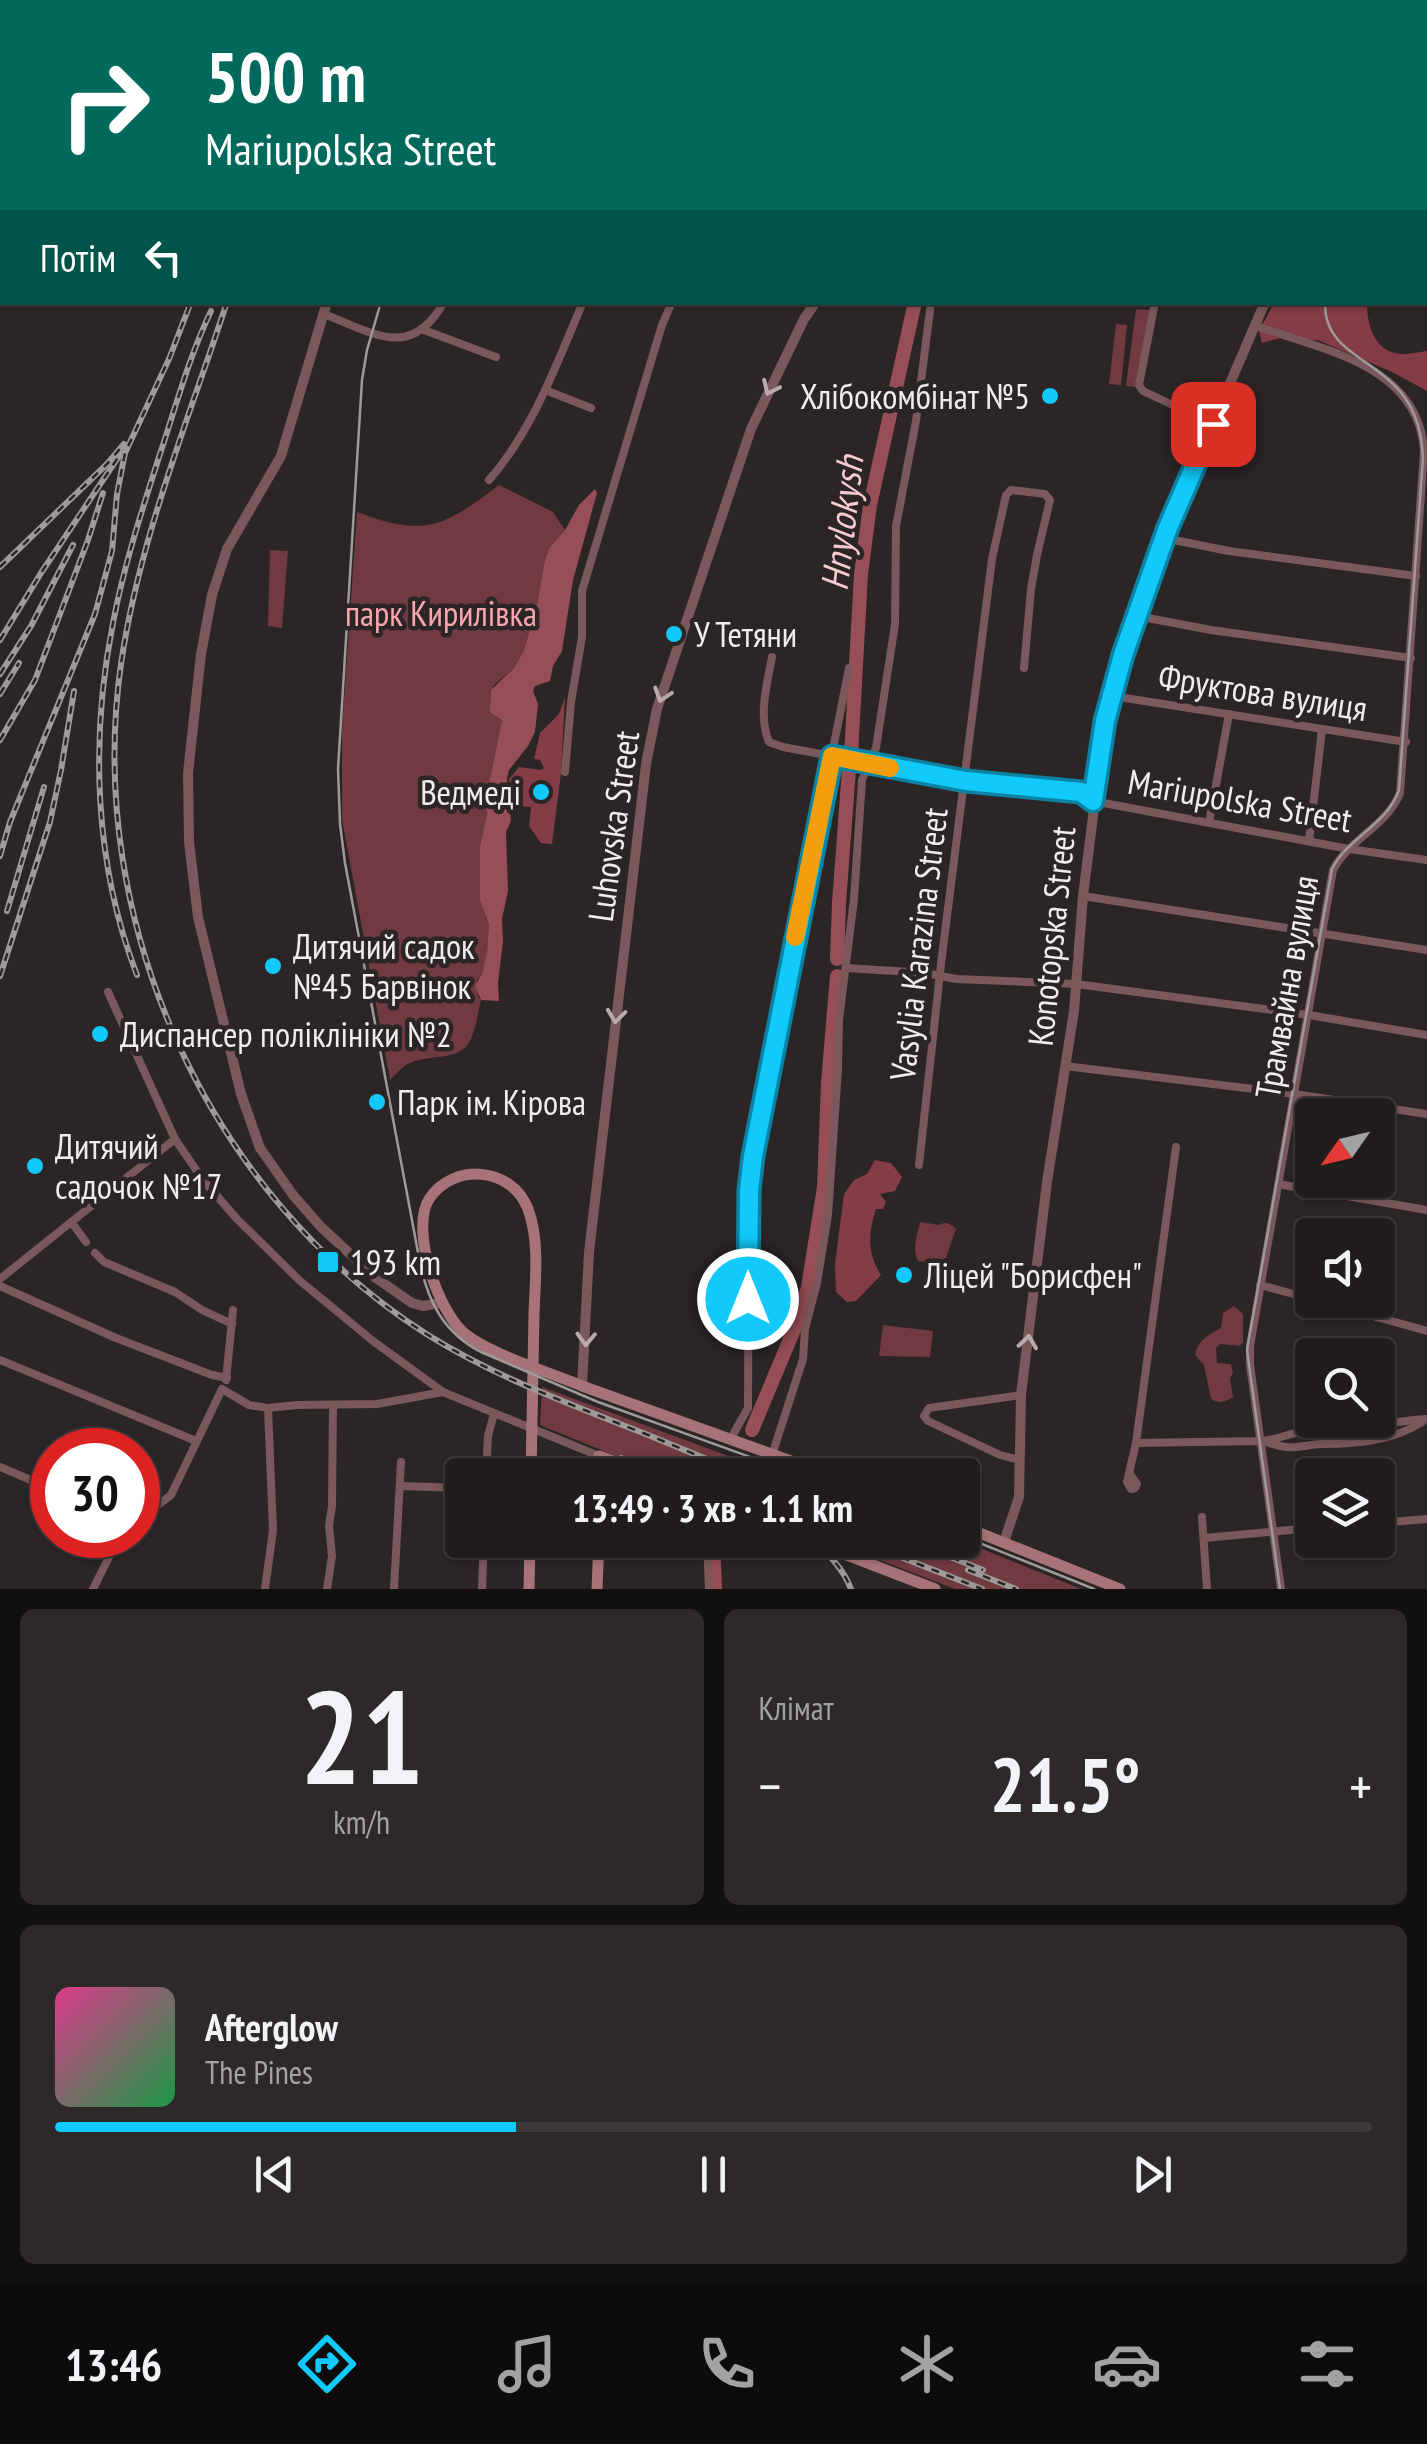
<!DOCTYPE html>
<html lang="uk">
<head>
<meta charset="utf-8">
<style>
	:root { --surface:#201c1c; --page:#2d2929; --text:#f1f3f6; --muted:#a2a1a3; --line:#3d3a3b; --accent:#11cafb }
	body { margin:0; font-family:"PT Sans Narrow",sans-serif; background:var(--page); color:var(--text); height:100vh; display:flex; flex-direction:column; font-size:38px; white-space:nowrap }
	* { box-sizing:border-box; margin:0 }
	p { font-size:32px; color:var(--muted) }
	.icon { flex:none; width:55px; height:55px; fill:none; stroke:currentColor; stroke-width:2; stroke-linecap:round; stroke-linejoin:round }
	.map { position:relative; height:1589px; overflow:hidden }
	.panel { display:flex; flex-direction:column; gap:20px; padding:20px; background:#120f0f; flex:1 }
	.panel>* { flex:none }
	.guide { position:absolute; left:0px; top:0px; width:1428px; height:305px; box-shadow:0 2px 8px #0004,0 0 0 2px var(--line); background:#00695c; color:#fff; overflow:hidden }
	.needle { width:65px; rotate:236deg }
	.buttons { position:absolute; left:1295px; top:1098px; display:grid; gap:20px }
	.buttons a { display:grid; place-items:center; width:100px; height:100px; border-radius:10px; background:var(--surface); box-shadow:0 2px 8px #0004,0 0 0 2px var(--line); font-size:50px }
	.speed { position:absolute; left:30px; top:1428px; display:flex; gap:20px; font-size:50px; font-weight:700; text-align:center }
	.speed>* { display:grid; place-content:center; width:130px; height:130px; border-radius:50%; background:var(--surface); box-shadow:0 2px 8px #0004,0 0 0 2px var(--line); line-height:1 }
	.speed .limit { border:15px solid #d22; background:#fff; color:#111 }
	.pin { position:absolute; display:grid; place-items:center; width:85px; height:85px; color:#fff; margin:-42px; border-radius:20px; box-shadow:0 5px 15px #0006 }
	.me { position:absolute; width:110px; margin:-55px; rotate:0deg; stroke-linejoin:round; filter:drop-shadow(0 0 8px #0008) }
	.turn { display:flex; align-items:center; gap:35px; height:210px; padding:0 40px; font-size:45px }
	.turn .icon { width:130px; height:130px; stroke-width:2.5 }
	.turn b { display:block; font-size:70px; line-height:85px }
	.then { display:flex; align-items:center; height:95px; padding:0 40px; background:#0003; gap:20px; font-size:38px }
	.big { font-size:75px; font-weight:800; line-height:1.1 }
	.panel .widget { flex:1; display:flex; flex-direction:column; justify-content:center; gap:15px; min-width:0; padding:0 35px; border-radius:15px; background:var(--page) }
	.panel .dial { align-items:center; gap:0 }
	.dial b { font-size:130px; line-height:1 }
	.song { display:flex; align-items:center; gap:30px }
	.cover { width:120px; height:120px; border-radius:15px; background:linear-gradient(135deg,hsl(330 70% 55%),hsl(140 70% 35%)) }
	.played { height:10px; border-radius:5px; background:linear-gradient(90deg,var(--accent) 35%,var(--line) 35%) }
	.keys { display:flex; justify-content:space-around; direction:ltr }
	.heat { display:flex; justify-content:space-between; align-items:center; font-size:55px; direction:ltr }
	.panel .tiles { flex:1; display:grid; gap:20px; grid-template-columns:1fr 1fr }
	.widget:last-child { grid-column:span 2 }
	.trip { position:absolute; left:445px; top:1458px; width:535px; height:100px; border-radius:10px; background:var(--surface); box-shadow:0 2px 8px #0004,0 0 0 2px var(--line); font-weight:800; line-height:100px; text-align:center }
	.menu { display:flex; height:160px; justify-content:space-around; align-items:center; background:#0d0b0b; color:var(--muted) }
	.menu .icon { width:70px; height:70px }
	.menu .selected { color:var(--accent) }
	.menu b { font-size:45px; color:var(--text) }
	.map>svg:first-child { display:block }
	.green { fill:#703a40 }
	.forest { fill:#843c46 }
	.water { fill:#984e57 }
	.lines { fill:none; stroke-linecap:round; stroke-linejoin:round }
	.river { stroke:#984e57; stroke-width:14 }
	.minor { stroke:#7a585b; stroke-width:8 }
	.tertiary { stroke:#7a585b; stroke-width:10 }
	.secondary { stroke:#a87378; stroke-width:11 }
	.tram { stroke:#9e9a9a; stroke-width:2.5 }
	.rail-casing { stroke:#9e9a9a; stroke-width:6 }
	.rail { stroke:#2b2526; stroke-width:2.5; stroke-dasharray:8; stroke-linecap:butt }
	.oneway { stroke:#bbaaab }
	.route-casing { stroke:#0b83a3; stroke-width:25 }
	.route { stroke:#11cafb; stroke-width:18 }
	.slow { stroke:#f59e0b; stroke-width:18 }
	.poi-dot { fill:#11cafb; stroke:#2b2526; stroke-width:4 }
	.labels { text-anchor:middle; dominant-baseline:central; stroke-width:9; stroke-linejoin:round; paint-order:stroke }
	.poi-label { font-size:35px; fill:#f1eded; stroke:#2b2526; text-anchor:start }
	.park-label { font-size:35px; fill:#fca5ad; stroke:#2b2526 }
	.street-label { font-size:35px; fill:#f1eded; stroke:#2b2526 }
	.water-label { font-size:38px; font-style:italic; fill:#f8cbce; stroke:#2b2526 }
</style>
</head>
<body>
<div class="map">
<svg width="1427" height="1589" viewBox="0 0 1427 1589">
	<rect width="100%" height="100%" fill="#2b2526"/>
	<g class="green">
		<path d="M 1136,309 L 1150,310 L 1135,387 L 1126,386 Z"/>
		<path d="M 1116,324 L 1127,325 L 1121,385 L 1109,384 Z"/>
		<path d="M 499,485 L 553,512 L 565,530 L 550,547 L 545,559 L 537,605 L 524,650 L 514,668 L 493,686 L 502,720 L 486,799 L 487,813 L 480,846 L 480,901 L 489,924 L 487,957 L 483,971 L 477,980 L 478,997 L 481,1000 C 478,1012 476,1027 471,1039 C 461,1063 427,1053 408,1064 C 402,1067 395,1075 390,1080 L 342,819 L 342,730 L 357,512 C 426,538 443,527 499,485 Z"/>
		<path d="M 270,550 L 288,551 L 282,628 L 268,626 Z"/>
		<path d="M 920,1222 L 939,1225 C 946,1221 950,1223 956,1229 L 943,1266 L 918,1261 C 912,1249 917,1234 920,1222 Z"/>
		<path d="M 1234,1306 L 1243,1314 L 1243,1342 L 1240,1346 L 1220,1344 L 1216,1348 L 1217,1363 L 1231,1364 L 1233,1373 L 1230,1378 L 1233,1397 C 1225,1402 1220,1404 1211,1399 L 1204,1365 L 1195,1355 C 1198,1340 1209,1335 1221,1328 L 1223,1313 Z"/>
		<path d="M 883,1325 L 933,1331 L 930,1357 L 879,1356 Z"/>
		<path d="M 542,1387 L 750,1464 L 785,1475 L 662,1475 L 540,1425 Z"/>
		<path d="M 828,1540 L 960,1540 L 1081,1589 L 955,1589 Z"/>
	</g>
	<g class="forest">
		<path d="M 1274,303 L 1367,303 C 1367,325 1374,352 1401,354 C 1409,354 1419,352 1427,351 L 1427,391 L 1394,373 L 1318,340 L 1307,341 L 1292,335 L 1262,343 L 1259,331 Z"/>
		<path d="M 565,697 L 561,773 L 552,844 L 541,843 L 529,826 L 531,807 L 517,806 L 512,798 L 509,779 L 519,767 L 541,770 L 544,768 L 540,760 L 534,759 L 540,733 L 559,714 Z"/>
		<path d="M 875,1160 L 891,1163 L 902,1177 L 895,1191 L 880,1194 L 886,1202 L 883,1209 L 876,1209 C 868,1233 867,1254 881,1275 L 856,1301 L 847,1302 L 836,1292 L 835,1264 L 844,1194 L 854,1180 L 867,1174 Z"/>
	</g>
	<path class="water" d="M 595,489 L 597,493 L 573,580 L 562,651 L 553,666 L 550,681 L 535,686 L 533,691 L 538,704 L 535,732 L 528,746 L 509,770 L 507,778 L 511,821 L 506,832 L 508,891 L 502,919 L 503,941 L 498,983 L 499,1001 L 481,1000 L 475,986 L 483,971 L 487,952 L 489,924 L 480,901 L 480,846 L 487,813 L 486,799 L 502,720 L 490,712 L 491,690 L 514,668 L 524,650 L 537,605 L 545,559 L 550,547 L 565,530 L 579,505 Z"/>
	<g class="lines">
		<g class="river">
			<path d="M 1198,2 L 1202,0"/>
			<path d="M 851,755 L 861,574 L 870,505 L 915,302"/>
			<path d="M 837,959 L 839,903 L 849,769"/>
			<path d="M 752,1430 L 795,1327 L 808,1287 L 824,1187 L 828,1083 L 837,976"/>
			<path d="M 713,1540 L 715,1589"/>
		</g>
		<g class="minor">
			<path d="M 1225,0 L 1229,2"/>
			<path d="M 225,2 L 226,0"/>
			<path d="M 537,2 L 538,0"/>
			<path d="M 585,2 L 586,0"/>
			<path d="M 666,2 L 667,0"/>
			<path d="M 802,2 L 804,0"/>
			<path d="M 874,2 L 875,0"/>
			<path d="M 1183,2 L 1188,0"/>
			<path d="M 1209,2 L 1211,0"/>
			<path d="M 1322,2 L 1323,0"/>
			<path d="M 1418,2 L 1418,0"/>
			<path d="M 1425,60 L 1427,65"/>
			<path d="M 0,178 L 2,179"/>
			<path d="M 1155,302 L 1139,385 L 1143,391 L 1213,424"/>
			<path d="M 324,314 C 373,333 411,361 444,302"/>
			<path d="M 1254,325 C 1321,350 1419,364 1424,451 L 1400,793 C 1387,826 1349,839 1333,870 L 1250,1346 L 1250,1365 L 1281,1589"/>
			<path d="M 424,330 L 496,357"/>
			<path d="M 545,390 L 591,408"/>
			<path d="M 489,480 C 533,430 557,363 583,302"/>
			<path d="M 1164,538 L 1229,551 L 1416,576"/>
			<path d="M 1137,616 L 1211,630 L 1411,658"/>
			<path d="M 772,657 C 767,684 758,716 769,742 L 783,747 L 965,781 L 1081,792 L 1093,801 L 1349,849 L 1427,860"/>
			<path d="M 1112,696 L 1406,742"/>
			<path d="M 565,772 L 571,702 L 582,637 L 582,591 L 662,325 L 672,302"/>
			<path d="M 1209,823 L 1229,714"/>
			<path d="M 1309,841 L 1322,730"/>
			<path d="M 1083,896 L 1427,950"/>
			<path d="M 846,968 L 926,973 L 956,979 L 1076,984 L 1309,1015 L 1427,1035"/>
			<path d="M 108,992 L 175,1139 L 203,1180 L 237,1219 L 299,1280 L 373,1341 L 443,1392 L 599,1456"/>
			<path d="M 1065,1066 L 1294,1094 L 1427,1114"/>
			<path d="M 919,1165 L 941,964 L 992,559 L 1006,495 L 1011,490 L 1045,494 L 1050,500 L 1037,555 L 1031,589 L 1024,668"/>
			<path d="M 1278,1184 L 1427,1210"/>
			<path d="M 72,1223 L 86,1242"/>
			<path d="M 95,1253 L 104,1262 L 175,1292 L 202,1310 L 232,1324"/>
			<path d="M 0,1279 L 175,1139"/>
			<path d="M 1260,1285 L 1312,1299"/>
			<path d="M 0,1286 L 116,1338 L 212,1375 L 227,1378"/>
			<path d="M 1315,1300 L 1427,1331"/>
			<path d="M 0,1360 L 196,1441"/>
			<path d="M 226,1380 L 233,1310"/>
			<path d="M 730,1440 L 748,1408 L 749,1189 L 753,1156 L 849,668"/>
			<path d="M 1267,1442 C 1293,1452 1298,1445 1322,1444 C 1356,1444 1393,1441 1422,1422"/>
			<path d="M 1136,1443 L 1261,1441 C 1277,1440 1291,1433 1307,1430 C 1326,1427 1345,1430 1363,1427 C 1385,1424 1405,1420 1427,1419"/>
			<path d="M 772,1455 L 803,1359 L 805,1329 L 817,1283 L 828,1215 L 838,1069 L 839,1020 L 854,899 L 862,780 L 876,748 L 895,624 L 896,526 L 916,421 L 931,302"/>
			<path d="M 1019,1460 L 1000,1455 L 928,1421 L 924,1416 L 929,1408 L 1021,1395"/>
			<path d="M 0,1467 L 52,1489"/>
			<path d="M 1130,1474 L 1137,1484 L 1135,1488 L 1131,1489 L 1127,1482 L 1136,1443 L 1176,1147"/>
			<path d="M 486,1475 L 488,1436 L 494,1414"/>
			<path d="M 400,1486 L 462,1488"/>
			<path d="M 1202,1517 L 1207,1589"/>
			<path d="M 138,1520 L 171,1495 L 222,1389 L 249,1405 L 268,1408 L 297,1405 L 377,1404 L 443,1392"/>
			<path d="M 1378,1523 L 1427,1519"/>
			<path d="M 1204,1538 L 1312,1528"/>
			<path d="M 707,1540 L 709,1589"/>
			<path d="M 93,1589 L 120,1535"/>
			<path d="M 265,1589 L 273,1530 L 268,1408"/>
			<path d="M 327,1589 L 332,1556 L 329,1525 L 332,1506 L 333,1406"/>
			<path d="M 394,1589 L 401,1462"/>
			<path d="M 482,1589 L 484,1540"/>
		</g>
		<g class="tertiary">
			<path d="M 415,2 L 416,0"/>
			<path d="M 1012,2 L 1014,0"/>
			<path d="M 1425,92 L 1427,90"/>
			<path d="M 327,302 L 281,456 L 227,549 L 212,595 L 201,654 L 188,773 L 189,842 L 198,917 L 241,1094 L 260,1148 L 293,1195 L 321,1227 L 376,1278 L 412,1303 L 423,1306 L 441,1303"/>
			<path d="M 582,1386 L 589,1252 L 646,764 L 657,709 L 751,429 L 804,319 L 816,302"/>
			<path d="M 1004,1542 L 1019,1497 L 1021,1395 L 1047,1182 L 1074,1011 L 1083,896 L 1105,721 L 1123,655 L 1167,530 L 1265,302"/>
		</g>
		<g class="secondary">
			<path d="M 531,1475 C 532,1422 533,1368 534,1315 C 535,1281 540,1241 528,1209 C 512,1167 454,1162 429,1199 C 410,1230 438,1311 464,1333 C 489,1354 551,1373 582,1386 L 830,1475"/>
			<path d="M 592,1475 L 599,1456 L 652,1475"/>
			<path d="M 962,1526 L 1120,1589"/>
			<path d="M 808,1540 L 935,1589"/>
			<path d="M 529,1589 L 530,1540"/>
			<path d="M 597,1589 L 599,1540"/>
		</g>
		<g class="tram">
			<path d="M 470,2 L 471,0"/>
			<path d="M 1415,2 L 1416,0"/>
			<path d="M 1425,54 L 1427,60"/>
			<path d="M 1425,137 L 1427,133"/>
			<path d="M 381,302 L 367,350 L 362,380 L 338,769 L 340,824 L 345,863 L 420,1263 C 428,1302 444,1333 481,1352 L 598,1402 L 800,1475"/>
			<path d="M 962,1536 L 1094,1589"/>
			<path d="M 1280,1589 L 1247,1350 L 1332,869 C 1348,837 1387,825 1399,790 L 1423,458 C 1422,431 1414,404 1394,385 C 1368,357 1323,348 1325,302"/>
		</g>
		<defs>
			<g id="rail">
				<path d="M 271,2 L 272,0"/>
				<path d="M 291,2 L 292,0"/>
				<path d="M 308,2 L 309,0"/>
				<path d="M 327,2 L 328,0"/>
				<path d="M 227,302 C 188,421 139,540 121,664 C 84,921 208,1196 428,1335 C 489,1373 554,1398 620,1424 C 662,1440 703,1458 745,1475"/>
				<path d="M 0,567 L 107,464 L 124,444"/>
				<path d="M 0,640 L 41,573 L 121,453"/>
				<path d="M 0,674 L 31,626 L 73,545"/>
				<path d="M 0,694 L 19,663"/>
				<path d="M 0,740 L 35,680 L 88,540 L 103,493"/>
				<path d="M 0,856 L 10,822 L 95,614 L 112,551 L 117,494 L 125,453 L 169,359 L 191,302"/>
				<path d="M 7,911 L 44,787"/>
				<path d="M 137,975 C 94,864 90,739 113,623 C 124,565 142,510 160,454 C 176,406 189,357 211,311"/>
				<path d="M 0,976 L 50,822 L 61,770 L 74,691"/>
				<path d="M 621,1458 L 678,1475"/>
				<path d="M 813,1540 C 829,1555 843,1568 851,1589"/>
				<path d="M 857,1540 L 982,1589"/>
				<path d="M 907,1540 L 983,1570"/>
				<path d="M 968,1570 L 1016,1589"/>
			</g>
		</defs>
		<use href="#rail" class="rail-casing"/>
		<use href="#rail" class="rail"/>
	</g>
	<defs><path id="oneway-chevron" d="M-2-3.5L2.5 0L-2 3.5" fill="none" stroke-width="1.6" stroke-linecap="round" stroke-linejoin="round" transform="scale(2.5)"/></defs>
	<g class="oneway">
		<use href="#oneway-chevron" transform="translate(770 388) rotate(115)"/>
		<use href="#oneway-chevron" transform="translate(662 695) rotate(108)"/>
		<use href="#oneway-chevron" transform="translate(616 1016) rotate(97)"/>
		<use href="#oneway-chevron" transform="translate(586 1339) rotate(92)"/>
		<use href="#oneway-chevron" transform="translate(1028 1342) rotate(-82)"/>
	</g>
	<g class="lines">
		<defs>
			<path id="route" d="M 748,1299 L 749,1190 L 753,1156 L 832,756 L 966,781 L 1081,792 L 1093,801 L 1105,721 L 1123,655 L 1167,530 L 1213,424"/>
		</defs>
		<use href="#route" class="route-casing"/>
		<use href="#route" class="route"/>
		<path class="slow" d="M 795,937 L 832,756 L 890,768"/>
	</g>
	<g class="poi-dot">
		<circle cx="1050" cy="396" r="10"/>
		<circle cx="674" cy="634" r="10"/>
		<circle cx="541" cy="792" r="10"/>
		<circle cx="273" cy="966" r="10"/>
		<circle cx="100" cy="1034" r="10"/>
		<circle cx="377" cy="1102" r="10"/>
		<circle cx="35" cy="1166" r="10"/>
		<rect x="316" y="1250" width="24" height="24" rx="5"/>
		<circle cx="904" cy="1275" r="10"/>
	</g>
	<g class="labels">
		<g class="poi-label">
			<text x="1030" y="396" text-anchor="end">Хлібокомбінат №5</text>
			<text x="694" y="634">У Тетяни</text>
			<text x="521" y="792" text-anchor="end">Ведмеді</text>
			<text x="293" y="946">Дитячий садок<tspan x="293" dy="40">№45 Барвінок</tspan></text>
			<text x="120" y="1034">Диспансер поліклініки №2</text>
			<text x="397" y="1102">Парк ім. Кірова</text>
			<text x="55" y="1146">Дитячий<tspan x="55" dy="40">садочок №17</tspan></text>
			<text x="350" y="1262">193 km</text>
			<text x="924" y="1275">Ліцей "Борисфен"</text>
		</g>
		<g class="park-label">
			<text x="441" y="613">парк Кирилівка</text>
		</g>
		<g class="street-label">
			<text transform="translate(1263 692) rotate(9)">Фруктова вулиця</text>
			<text transform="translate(1240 800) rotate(10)">Mariupolska Street</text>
			<text transform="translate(613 826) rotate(-82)">Luhovska Street</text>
			<text transform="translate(1051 936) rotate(-84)">Konotopska Street</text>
			<text transform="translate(918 944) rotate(-83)">Vasylia Karazina Street</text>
			<text transform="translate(1286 987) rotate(-80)">Трамвайна вулиця</text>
		</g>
		<g class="water-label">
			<text transform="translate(841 523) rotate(-83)">Hnylokysh</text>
		</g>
	</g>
</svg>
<div class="buttons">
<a><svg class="needle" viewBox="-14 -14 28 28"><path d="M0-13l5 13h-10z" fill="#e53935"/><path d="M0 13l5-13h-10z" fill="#a2a1a3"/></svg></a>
<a><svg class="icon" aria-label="sound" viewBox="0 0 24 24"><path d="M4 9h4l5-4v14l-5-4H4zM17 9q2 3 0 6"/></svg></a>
<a><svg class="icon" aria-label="search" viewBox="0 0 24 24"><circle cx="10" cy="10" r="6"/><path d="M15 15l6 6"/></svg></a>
<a><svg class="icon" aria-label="layers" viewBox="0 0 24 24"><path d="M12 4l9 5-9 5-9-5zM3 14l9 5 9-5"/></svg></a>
</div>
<div class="speed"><div class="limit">30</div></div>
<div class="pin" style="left:1213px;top:424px;background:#d93025"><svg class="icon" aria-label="arrive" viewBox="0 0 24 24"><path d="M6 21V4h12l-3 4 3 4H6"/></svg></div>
<svg class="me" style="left:748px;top:1299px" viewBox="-20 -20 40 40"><circle r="17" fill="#11cafb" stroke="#fff" stroke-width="3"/><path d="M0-11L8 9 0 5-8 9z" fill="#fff"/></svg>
<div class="trip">13:49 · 3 хв · 1.1 km</div>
<div class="guide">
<div class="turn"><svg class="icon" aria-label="right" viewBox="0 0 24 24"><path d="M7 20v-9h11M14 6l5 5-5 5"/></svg><div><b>500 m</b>Mariupolska Street</div></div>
<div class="then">Потім<svg class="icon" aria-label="left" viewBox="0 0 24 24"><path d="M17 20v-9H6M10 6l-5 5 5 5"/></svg></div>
</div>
</div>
<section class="panel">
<div class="tiles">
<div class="widget dial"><b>21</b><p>km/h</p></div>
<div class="widget"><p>Клімат</p>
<div class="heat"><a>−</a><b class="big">21.5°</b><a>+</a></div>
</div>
<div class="widget">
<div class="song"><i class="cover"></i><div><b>Afterglow</b><p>The Pines</p></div></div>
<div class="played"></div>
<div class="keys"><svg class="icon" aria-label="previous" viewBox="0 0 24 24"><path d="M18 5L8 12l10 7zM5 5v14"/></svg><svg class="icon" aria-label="pause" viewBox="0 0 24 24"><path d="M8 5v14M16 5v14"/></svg><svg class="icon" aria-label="next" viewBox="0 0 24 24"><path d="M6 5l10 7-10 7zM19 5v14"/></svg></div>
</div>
</div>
</section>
<nav class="menu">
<b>13:46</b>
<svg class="icon selected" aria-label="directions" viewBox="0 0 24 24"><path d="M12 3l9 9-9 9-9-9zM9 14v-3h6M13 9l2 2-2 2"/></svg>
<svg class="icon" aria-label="music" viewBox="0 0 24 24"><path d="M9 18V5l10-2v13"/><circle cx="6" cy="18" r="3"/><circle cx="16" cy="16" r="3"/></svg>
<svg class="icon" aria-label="phone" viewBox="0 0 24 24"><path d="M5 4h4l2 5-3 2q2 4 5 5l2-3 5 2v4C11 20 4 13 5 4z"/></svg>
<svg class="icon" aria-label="climate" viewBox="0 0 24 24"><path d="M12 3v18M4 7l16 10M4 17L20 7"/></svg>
<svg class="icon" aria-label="car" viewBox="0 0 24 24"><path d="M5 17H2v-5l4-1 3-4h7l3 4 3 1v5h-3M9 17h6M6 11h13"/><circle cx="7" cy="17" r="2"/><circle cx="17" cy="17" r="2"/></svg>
<svg class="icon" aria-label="filters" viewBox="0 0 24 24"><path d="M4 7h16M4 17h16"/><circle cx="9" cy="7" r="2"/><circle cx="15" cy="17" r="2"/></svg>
</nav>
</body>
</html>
